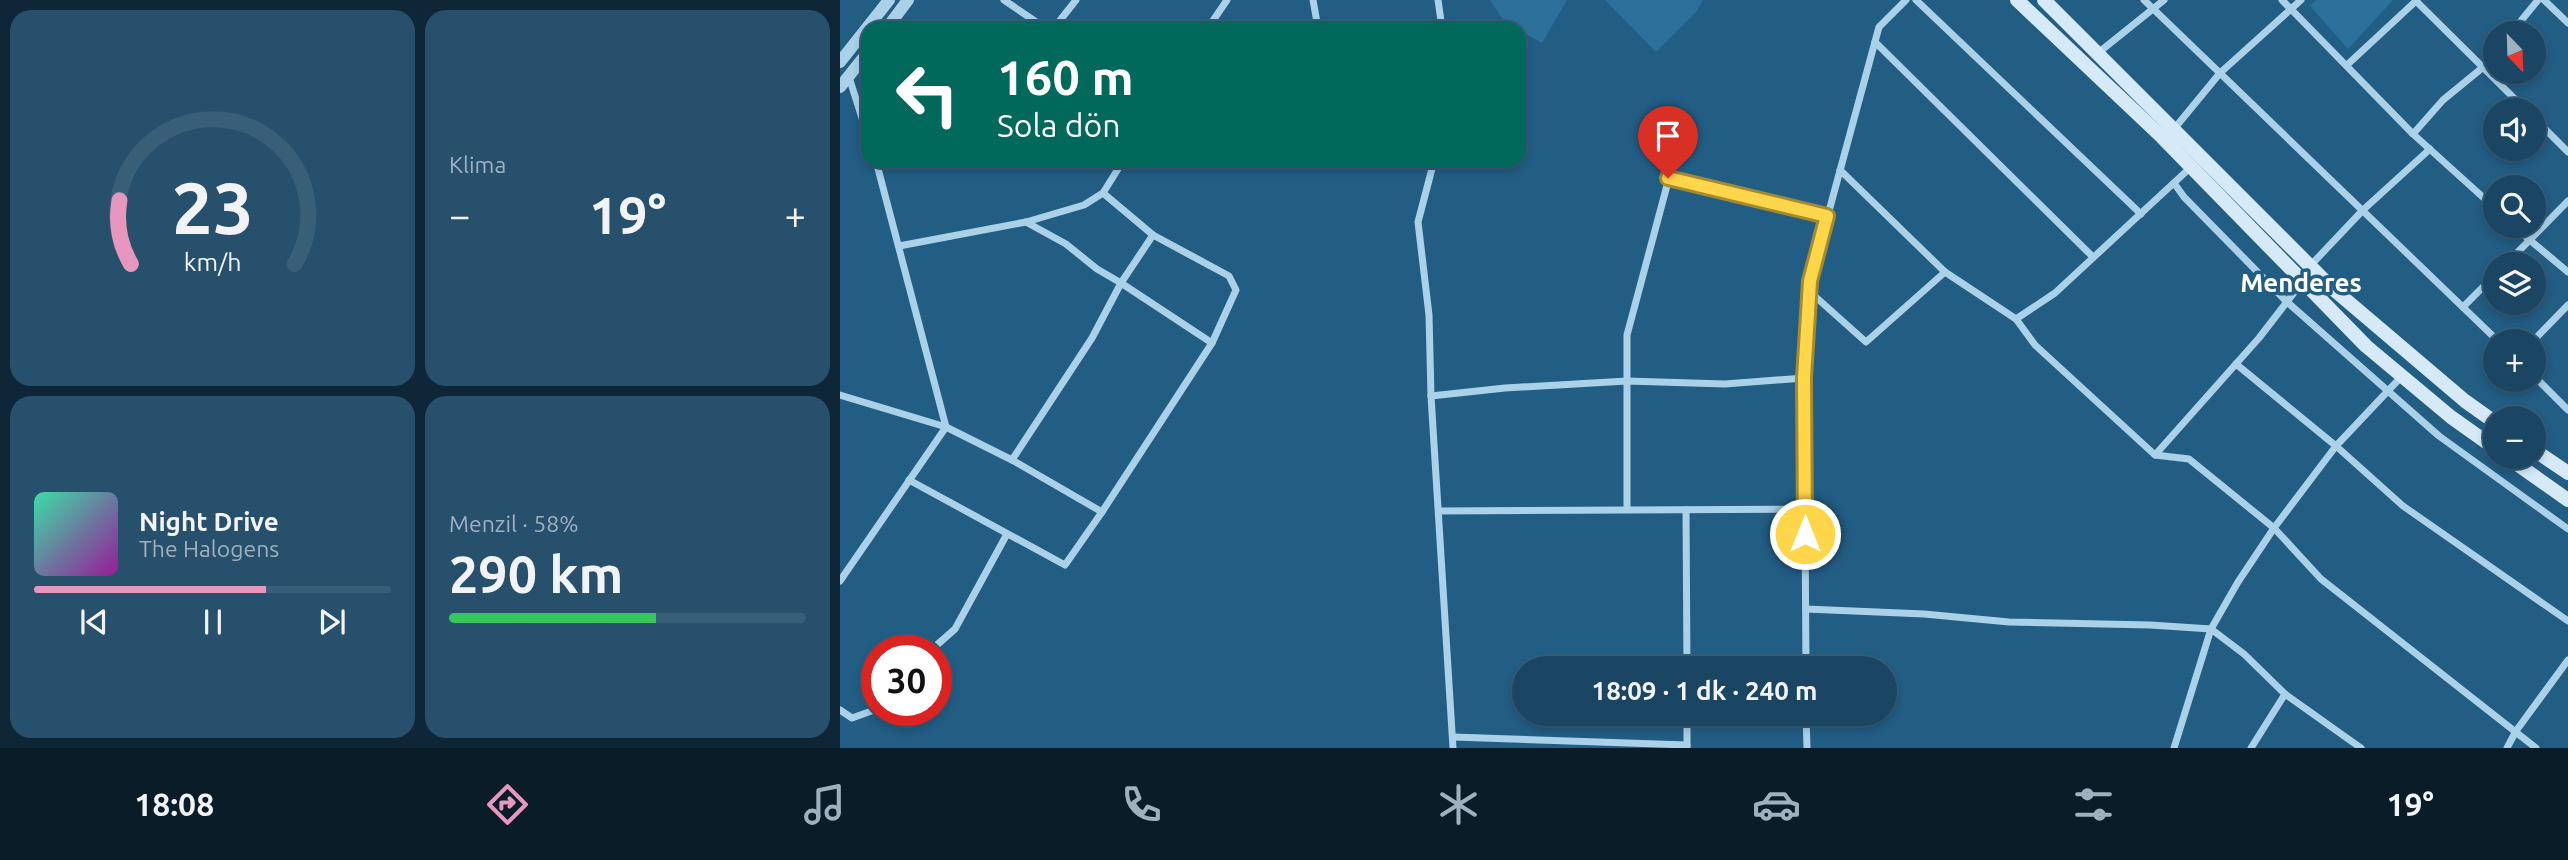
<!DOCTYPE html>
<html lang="tr">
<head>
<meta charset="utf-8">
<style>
	:root { --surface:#1a4663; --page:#27506c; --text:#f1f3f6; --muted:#9fb1be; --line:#385e78; --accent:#e797bd }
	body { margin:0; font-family:Ubuntu,sans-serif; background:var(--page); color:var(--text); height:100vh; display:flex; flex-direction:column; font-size:26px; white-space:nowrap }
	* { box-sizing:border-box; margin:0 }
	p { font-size:23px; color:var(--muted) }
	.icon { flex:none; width:38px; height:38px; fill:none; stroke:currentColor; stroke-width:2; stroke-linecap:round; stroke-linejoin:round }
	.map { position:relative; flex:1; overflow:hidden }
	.side { display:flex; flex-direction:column; gap:10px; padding:10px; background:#0e2636; width:840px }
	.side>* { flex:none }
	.top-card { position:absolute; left:21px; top:21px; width:665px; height:147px; border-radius:21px; box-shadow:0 4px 10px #0003,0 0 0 2px var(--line); background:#00695c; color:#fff; overflow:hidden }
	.needle { width:46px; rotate:157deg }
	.fabs { position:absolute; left:1643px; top:21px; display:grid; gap:14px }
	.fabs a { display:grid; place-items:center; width:63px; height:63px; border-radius:50%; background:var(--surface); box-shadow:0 4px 10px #0003,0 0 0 2px var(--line); font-size:35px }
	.speed { position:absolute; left:21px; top:635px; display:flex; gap:14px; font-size:35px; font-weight:700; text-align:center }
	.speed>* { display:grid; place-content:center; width:91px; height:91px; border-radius:50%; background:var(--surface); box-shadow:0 4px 10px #0003,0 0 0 2px var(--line); line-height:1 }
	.speed .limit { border:10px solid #d22; background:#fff; color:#111 }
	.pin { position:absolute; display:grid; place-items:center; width:60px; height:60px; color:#fff; margin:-72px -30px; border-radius:50% 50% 50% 0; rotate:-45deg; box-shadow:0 0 7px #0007 }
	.pin .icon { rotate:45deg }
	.me { position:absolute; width:77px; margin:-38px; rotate:0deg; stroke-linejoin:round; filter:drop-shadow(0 0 5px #0008) }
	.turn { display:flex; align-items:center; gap:24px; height:147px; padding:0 21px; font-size:32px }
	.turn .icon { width:91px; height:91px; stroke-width:2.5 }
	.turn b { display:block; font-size:49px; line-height:60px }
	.big { font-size:52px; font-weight:700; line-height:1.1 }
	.side .card { flex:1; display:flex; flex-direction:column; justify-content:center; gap:10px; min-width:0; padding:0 24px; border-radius:21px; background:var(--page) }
	.side .dial { align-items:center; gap:0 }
	.dial svg { height:182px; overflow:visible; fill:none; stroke:var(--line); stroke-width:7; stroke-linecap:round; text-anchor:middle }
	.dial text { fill:var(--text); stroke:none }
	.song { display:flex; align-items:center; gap:21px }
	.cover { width:84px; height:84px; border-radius:10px; background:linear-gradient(135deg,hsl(160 70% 55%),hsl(300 70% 35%)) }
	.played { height:7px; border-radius:4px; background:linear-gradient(90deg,var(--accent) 65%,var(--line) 65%) }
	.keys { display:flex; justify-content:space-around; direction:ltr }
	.heat { display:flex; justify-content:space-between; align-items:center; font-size:38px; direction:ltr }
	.charge { height:10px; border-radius:5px; background:linear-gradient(90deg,#34c759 58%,var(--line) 0) }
	.side .tiles { flex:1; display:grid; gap:10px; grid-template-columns:repeat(2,1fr) }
	.trip { position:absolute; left:672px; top:656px; width:385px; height:70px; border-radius:35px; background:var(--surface); box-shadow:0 4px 10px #0003,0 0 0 2px var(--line); font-weight:700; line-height:70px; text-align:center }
	.tabs { display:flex; height:112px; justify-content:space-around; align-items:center; background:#0a1c28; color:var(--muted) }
	.tabs .icon { width:49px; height:49px }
	.tabs .current { color:var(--accent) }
	.tabs b { font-size:32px; color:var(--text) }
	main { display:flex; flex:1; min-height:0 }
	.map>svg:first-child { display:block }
	.green { fill:#2c719c }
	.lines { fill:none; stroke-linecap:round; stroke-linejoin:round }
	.minor { stroke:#aad1e8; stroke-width:7 }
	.tertiary { stroke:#aad1e8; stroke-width:12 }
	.secondary { stroke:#d5e9f7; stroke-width:14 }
	.route-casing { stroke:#a68a30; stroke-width:18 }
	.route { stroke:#ffd54a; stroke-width:12 }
	.labels { text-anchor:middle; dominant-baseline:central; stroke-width:7; stroke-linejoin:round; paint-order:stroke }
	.district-label { font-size:26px; font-weight:bold; fill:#fff; stroke:#225d84 }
</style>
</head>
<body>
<main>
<section class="side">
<div class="tiles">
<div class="card dial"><svg viewBox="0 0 100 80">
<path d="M14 69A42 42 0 1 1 86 69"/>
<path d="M14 69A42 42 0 0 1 9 41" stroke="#e797bd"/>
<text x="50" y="56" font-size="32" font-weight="700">23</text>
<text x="50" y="72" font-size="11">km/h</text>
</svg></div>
<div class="card"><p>Klima</p>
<div class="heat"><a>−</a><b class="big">19°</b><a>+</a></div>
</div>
<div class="card">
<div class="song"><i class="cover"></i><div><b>Night Drive</b><p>The Halogens</p></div></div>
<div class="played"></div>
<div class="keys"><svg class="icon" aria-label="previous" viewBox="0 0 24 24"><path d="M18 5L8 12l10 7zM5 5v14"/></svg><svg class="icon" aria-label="pause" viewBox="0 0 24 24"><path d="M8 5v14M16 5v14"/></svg><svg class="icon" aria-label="next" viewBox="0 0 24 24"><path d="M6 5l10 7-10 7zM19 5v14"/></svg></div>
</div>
<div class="card"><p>Menzil · 58%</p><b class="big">290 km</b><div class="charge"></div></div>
</div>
</section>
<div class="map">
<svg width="1728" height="748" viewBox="0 0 1728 748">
	<rect width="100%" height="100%" fill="#225d84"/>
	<g class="green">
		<path d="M 650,0 L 863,0 L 856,12 L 816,52 L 765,0 L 727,0 L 702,43 L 679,30 L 679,28 L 665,23 Z"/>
		<path d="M 1476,0 L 1553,0 L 1508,49 L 1470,6 Z"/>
	</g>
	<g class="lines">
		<g class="minor">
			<path d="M 164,0 L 205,28"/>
			<path d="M 473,0 L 478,28"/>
			<path d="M 598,0 L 602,28"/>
			<path d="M 1076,0 L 1301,214"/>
			<path d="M 1304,0 L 1658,341"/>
			<path d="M 1442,0 L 1573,134 L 1656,209"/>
			<path d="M 1704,0 L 1728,23"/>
			<path d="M 1576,1 L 1686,110"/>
			<path d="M 214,28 L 236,0"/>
			<path d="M 368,28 L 387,0"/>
			<path d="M 1671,33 L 1698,0"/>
			<path d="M 1035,42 L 1253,257"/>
			<path d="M 1258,53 L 1324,0"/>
			<path d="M 1507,65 L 1577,0"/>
			<path d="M 9,77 L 28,137"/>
			<path d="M 1694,118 L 1728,152"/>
			<path d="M 1334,129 L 1380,73 L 1461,0"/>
			<path d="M 1573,134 L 1603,100 L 1647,64 L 1656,52"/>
			<path d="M 594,161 L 578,222 L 589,315 L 591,396 L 613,748"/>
			<path d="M 1000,170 L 1105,272 L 1176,319 L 1195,345 L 1315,455 L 1349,459 L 1434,528 L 1481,579 L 1696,748"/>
			<path d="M 1334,183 L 1344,197 L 1447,302 L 1599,436 L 1728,529"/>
			<path d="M 1673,226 L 1728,272"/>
			<path d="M 313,235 L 389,276 L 396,290 L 372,343"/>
			<path d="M 59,246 L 186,222 L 244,205 L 263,193"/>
			<path d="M 1666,264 L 1728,201"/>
			<path d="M 1470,266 L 1523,210 L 1590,149"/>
			<path d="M 969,291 L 1026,342 L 1105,272"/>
			<path d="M 1623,307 L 1656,274"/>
			<path d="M 1176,319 L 1215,293 L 1351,167"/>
			<path d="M 1693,341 L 1728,305"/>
			<path d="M 1396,364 L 1496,446 L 1563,506 L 1728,621"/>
			<path d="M 1694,376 L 1728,410"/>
			<path d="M 0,395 L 106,427 L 172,460 L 262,512"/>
			<path d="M 591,396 L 665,388 L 787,381 L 885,384 L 964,378"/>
			<path d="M 1315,455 L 1419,338 L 1463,281"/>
			<path d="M 172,460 L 252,338 L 281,283 L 257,269 L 226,244 L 186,222"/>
			<path d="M 69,480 L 225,565 L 262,512 L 372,343 L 281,283 L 313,235 L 263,193 L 283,161"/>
			<path d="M 787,509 L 787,335 L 829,178 L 987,216"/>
			<path d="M 846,510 L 847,668"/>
			<path d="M 599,511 L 965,509"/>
			<path d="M 0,581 L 106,427 L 36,161"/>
			<path d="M 966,609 L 1084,614 L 1169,622 L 1310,625 L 1371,629 L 1404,654 L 1445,694 L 1521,748"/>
			<path d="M 90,651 L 115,629 L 167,534"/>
			<path d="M 966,668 L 964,378 L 970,281 L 1039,27 L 1066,0"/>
			<path d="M 0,710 L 12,718 L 37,709"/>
			<path d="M 847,714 L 847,745"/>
			<path d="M 966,714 L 967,748"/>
			<path d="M 613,737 L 847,745 L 847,748"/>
			<path d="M 1334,748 L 1371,629 L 1398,582 L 1434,528 L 1496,446 L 1562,376"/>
			<path d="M 1411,748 L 1445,694"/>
			<path d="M 1667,748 L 1676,731 L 1728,660"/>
		</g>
		<g class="tertiary">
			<path d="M 47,28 L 68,0"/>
			<path d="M 0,62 L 49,0"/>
			<path d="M 0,87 L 28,52"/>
		</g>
		<g class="secondary">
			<path d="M 1177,0 L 1322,137 L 1526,346 L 1611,417 L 1656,449"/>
			<path d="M 1204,0 L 1492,288 L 1625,401 L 1656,423"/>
			<path d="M 1694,450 L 1728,473"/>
			<path d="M 1667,457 L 1728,500"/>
		</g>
	</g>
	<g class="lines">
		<defs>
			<path id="route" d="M 828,178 L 987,216 L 970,281 L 964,378 L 965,534"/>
		</defs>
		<use href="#route" class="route-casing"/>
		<use href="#route" class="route"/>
	</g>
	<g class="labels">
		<g class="district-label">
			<text x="1461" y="282">Menderes</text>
		</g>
	</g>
</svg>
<div class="fabs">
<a><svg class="needle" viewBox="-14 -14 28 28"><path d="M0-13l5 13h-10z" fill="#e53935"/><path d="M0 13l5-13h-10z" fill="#9fb1be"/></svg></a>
<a><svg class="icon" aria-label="sound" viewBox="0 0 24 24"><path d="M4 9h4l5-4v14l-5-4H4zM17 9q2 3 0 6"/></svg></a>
<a><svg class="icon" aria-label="search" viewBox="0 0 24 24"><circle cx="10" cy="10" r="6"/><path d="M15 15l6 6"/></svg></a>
<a><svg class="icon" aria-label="layers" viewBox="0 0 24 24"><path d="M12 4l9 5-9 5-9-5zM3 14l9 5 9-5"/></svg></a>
<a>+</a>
<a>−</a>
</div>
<div class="speed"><div class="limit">30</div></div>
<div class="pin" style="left:828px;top:178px;background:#d93025"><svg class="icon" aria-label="arrive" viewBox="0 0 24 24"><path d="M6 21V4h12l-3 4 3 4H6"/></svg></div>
<svg class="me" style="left:965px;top:534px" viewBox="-20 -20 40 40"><circle r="17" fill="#ffd54a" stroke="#fff" stroke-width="3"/><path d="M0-11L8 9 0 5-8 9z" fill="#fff"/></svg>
<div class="trip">18:09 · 1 dk · 240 m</div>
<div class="top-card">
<div class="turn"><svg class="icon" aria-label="left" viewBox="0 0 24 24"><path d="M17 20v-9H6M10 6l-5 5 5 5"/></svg><div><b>160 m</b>Sola dön</div></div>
</div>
</div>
</main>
<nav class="tabs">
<b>18:08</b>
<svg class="icon current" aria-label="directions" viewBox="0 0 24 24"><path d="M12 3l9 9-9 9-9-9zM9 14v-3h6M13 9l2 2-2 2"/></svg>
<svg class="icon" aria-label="music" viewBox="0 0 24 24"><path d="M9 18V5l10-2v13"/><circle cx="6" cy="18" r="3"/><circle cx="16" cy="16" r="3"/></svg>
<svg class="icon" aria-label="phone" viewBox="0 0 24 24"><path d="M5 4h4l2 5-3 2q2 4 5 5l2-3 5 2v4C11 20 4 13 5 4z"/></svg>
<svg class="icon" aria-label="climate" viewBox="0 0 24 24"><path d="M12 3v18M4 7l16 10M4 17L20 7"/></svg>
<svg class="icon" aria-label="car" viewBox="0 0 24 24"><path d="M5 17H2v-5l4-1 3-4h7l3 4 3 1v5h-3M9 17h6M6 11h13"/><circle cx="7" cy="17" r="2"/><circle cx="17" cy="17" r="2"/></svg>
<svg class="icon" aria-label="filters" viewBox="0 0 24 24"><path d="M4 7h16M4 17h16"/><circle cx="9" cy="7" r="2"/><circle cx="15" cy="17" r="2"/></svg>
<b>19°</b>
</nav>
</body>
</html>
